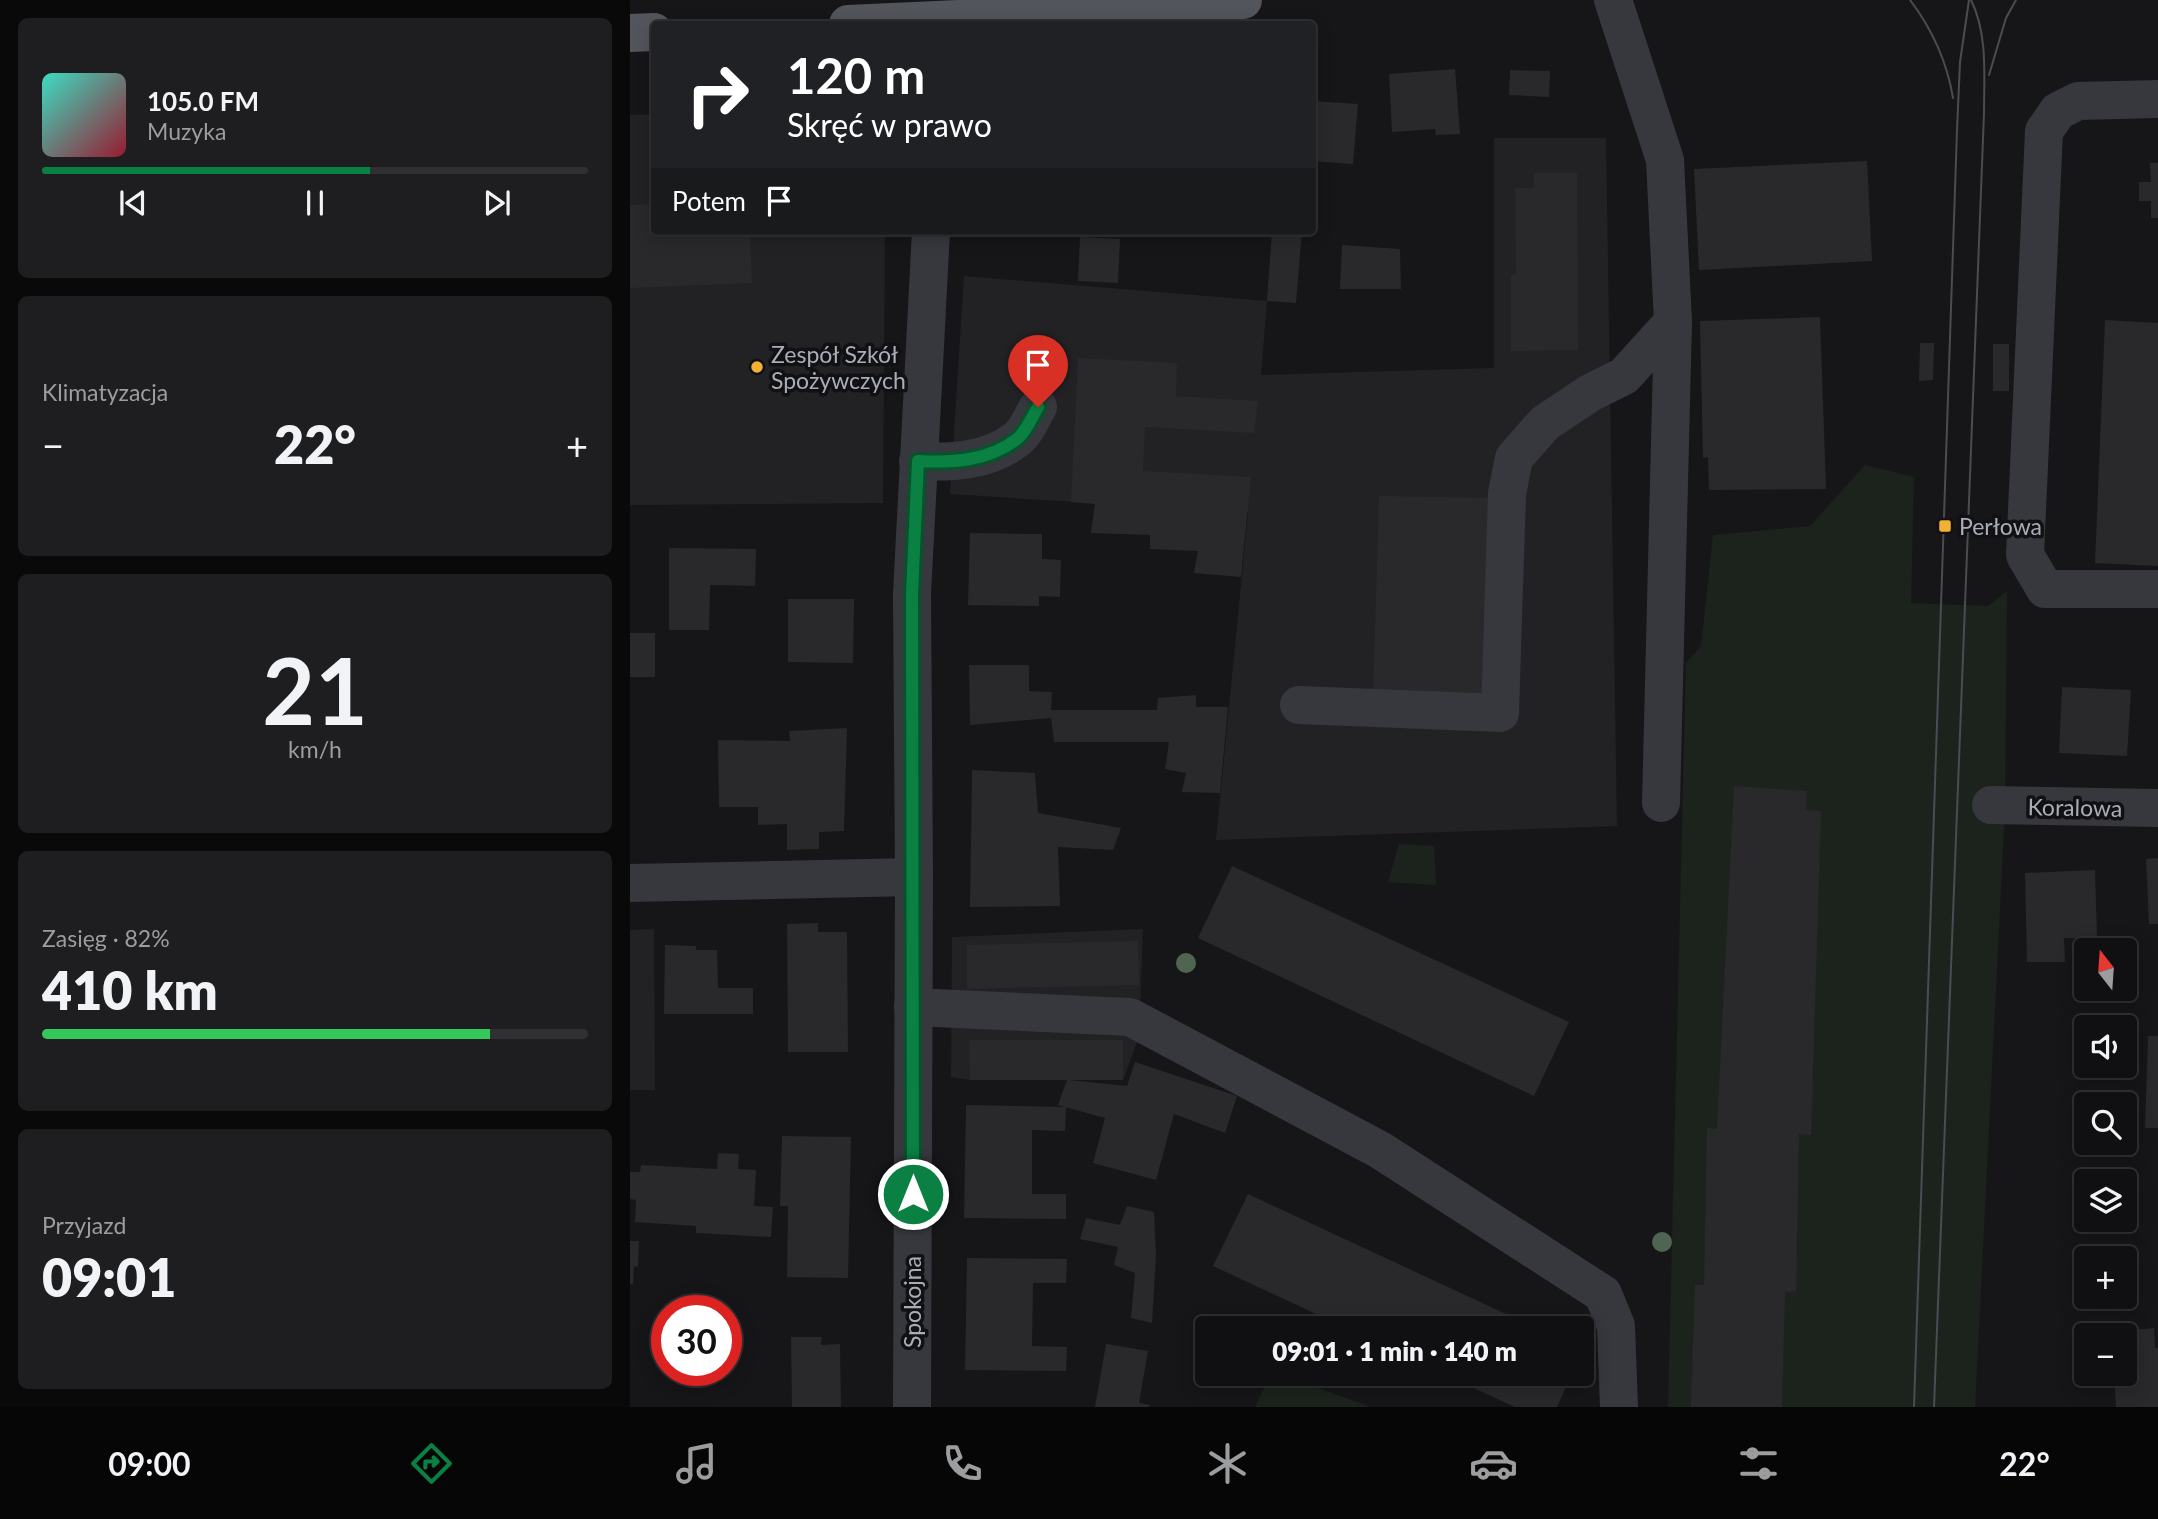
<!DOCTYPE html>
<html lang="pl">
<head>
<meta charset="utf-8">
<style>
	:root { --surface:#101012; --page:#1e1e20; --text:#f1f3f6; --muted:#9c9d9f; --line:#303032; --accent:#0b8043 }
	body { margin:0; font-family:Lato,sans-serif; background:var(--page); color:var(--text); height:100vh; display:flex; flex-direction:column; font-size:26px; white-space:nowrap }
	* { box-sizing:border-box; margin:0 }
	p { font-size:23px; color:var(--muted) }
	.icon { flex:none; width:38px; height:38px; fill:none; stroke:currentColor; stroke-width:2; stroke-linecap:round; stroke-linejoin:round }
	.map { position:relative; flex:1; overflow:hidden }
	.panel { display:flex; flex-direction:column; gap:18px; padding:18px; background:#09090a; width:630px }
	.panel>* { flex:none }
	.top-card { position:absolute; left:21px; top:21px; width:665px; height:214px; border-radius:7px; box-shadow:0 4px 18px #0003,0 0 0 2px var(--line); background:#202124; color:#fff; overflow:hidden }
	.needle { width:46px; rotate:343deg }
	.tools { position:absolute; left:1444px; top:938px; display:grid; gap:14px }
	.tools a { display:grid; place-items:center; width:63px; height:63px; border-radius:7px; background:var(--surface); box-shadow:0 4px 18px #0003,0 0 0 2px var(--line); font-size:35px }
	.speed { position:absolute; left:21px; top:1295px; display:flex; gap:14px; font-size:35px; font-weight:700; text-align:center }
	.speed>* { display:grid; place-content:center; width:91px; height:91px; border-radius:50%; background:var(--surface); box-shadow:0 4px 18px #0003,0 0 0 2px var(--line); line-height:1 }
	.speed .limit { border:10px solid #d22; background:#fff; color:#111 }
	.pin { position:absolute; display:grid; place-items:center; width:60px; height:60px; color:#fff; margin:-72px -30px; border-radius:50% 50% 50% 0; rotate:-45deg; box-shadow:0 0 7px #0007 }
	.pin .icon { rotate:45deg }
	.me { position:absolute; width:77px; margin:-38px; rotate:0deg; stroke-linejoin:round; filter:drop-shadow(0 0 5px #0008) }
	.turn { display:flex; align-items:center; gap:24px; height:147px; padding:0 21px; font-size:32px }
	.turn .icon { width:91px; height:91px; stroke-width:2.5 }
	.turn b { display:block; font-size:49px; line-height:60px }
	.then { display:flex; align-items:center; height:66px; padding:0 21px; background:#0003; gap:14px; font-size:26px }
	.big { font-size:52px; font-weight:800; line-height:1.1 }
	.panel .widget { flex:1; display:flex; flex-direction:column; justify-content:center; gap:10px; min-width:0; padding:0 24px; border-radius:10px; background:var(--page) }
	.panel .dial { align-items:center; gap:0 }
	.dial b { font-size:91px; line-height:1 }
	.song { display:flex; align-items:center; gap:21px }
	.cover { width:84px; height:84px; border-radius:10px; background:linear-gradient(135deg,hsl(170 70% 55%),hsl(350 70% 35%)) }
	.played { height:7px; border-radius:4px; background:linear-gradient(90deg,var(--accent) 60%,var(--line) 60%) }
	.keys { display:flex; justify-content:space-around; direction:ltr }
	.heat { display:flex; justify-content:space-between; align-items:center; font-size:38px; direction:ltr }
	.charge { height:10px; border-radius:5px; background:linear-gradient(90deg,#34c759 82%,var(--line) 0) }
	.trip { position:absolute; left:565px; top:1316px; width:399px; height:70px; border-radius:7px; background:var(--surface); box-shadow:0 4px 18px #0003,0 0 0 2px var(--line); font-weight:800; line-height:70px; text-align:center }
	.dock { display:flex; height:112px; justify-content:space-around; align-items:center; background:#060607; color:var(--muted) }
	.dock .icon { width:49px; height:49px }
	.dock .on { color:var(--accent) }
	.dock b { font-size:32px; color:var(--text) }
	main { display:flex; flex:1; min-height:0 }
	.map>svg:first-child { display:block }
	.built { fill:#222225 }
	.green { fill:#1c231d }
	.building { fill:#29292c }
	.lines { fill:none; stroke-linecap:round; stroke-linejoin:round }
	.minor { stroke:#37383d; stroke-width:38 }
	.major { stroke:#53555c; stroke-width:38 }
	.tram { stroke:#4a4c52; stroke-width:2 }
	.tree { fill:#506452 }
	.route-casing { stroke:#07532c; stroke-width:18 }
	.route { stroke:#0b8043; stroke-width:12 }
	.poi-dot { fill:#f2b134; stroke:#111113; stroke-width:2.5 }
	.labels { text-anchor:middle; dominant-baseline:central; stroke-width:7; stroke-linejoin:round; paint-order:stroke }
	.poi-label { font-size:23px; fill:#a8adb8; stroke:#111113; text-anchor:start }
	.street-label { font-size:23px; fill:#a8adb8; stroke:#111113 }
</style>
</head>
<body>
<main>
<section class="panel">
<div class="widget">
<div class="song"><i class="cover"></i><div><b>105.0 FM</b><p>Muzyka</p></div></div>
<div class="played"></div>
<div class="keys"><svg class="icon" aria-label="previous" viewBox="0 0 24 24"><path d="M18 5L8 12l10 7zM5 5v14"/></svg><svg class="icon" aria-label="pause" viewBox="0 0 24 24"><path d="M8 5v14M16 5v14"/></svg><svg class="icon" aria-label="next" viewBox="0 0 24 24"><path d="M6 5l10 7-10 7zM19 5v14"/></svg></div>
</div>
<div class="widget"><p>Klimatyzacja</p>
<div class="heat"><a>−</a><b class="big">22°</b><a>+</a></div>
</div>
<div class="widget dial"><b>21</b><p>km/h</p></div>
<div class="widget"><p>Zasięg · 82%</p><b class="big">410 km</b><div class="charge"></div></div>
<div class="widget"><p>Przyjazd</p><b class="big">09:01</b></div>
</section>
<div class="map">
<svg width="1528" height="1407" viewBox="0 0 1528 1407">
	<rect width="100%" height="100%" fill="#161618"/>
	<g class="built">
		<path d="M 24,114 L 24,231 L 255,231 L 253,503 L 0,505 L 0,115 Z"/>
		<path d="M 864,138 L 976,138 L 987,826 L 586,840 L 618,513 L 320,494 L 334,276 L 637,301 L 631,375 L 864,368 Z"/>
		<path d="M 24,929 L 25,1090 L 0,1090 L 0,930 Z"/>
		<path d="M 513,929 L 509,1037 L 493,1080 L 340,1080 L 321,1077 L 322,937 Z"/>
	</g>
	<g class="green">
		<path d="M 1235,465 L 1284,477 L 1281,603 L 1358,606 L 1377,591 L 1375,808 L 1345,1407 L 1038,1407 L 1056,663 L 1071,646 L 1083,535 L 1180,526 Z"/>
		<path d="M 769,844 L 804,846 L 806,885 L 758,882 Z"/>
		<path d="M 660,1378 L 741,1407 L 625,1407 L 635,1386 Z"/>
	</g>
	<g class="building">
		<path d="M 825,69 L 830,134 L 806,135 L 805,129 L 762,132 L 759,74 Z"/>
		<path d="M 880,70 L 920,71 L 919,97 L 879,95 Z"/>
		<path d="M 682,101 L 728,104 L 723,164 L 682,161 Z"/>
		<path d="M 1237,161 L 1242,261 L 1069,270 L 1064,169 Z"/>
		<path d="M 1520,163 L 1528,163 L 1528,218 L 1521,218 L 1521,201 L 1509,201 L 1509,182 L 1521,182 Z"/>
		<path d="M 904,173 L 947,173 L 948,350 L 881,351 L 881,275 L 886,275 L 885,188 L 904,188 Z"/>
		<path d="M 24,204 L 24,231 L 120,231 L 122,283 L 0,288 L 0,205 Z"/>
		<path d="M 642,231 L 672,231 L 666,303 L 637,301 Z"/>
		<path d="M 450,237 L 490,239 L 488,283 L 448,281 Z"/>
		<path d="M 712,245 L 770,249 L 771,289 L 710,289 Z"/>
		<path d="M 1190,317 L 1196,489 L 1079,490 L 1078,457 L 1073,458 L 1070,321 Z"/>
		<path d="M 1475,320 L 1528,323 L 1528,566 L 1465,563 Z"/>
		<path d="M 1290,343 L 1304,343 L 1303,380 L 1289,381 Z"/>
		<rect x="1363" y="344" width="16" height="47"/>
		<path d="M 448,358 L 547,363 L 546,396 L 628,401 L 624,433 L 515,427 L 513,471 L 621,477 L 611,577 L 564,573 L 568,551 L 520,549 L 520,535 L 461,533 L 465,504 L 441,502 Z"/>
		<path d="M 749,496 L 864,498 L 859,702 L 743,697 Z"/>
		<path d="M 340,533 L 412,534 L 412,559 L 431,560 L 430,597 L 409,596 L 409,606 L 338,605 Z"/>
		<path d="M 39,548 L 126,549 L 125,586 L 80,585 L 79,630 L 39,630 Z"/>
		<path d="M 158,599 L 224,599 L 223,663 L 158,662 Z"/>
		<rect x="0" y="633" width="25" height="44"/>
		<path d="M 339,665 L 399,665 L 399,691 L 422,692 L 421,710 L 527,710 L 528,698 L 566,695 L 566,707 L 598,707 L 590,793 L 552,792 L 556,773 L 535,769 L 539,742 L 424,742 L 421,718 L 340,725 Z"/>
		<path d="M 1432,687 L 1501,690 L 1497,756 L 1429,753 Z"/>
		<path d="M 217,728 L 214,831 L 189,832 L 189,849 L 157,850 L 157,824 L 128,825 L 128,807 L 89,807 L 88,740 L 160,741 L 159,731 Z"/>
		<path d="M 342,770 L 405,773 L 408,813 L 491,828 L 483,850 L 428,847 L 430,906 L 340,907 Z"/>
		<path d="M 1104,786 L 1177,791 L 1176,810 L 1191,811 L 1181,1135 L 1169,1134 L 1166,1291 L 1155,1292 L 1152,1407 L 1061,1407 L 1065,1285 L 1074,1285 L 1077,1128 L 1087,1129 Z"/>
		<path d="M 1528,858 L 1528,924 L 1519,924 L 1516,859 Z"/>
		<path d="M 602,866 L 939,1022 L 904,1096 L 568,938 Z"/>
		<path d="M 1465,870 L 1467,938 L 1434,938 L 1435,962 L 1397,962 L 1395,873 Z"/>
		<path d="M 188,923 L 188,932 L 217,932 L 218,1052 L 158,1052 L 157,924 Z"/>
		<path d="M 508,941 L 509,985 L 337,989 L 337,945 Z"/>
		<path d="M 35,945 L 66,946 L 66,950 L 87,950 L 88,988 L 123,988 L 123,1014 L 34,1014 Z"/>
		<path d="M 1518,1036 L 1528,1036 L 1528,1128 L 1515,1128 Z"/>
		<path d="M 339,1040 L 493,1040 L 493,1080 L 439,1080 L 497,1086 L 505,1062 L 607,1096 L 595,1133 L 544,1114 L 526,1180 L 463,1163 L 475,1118 L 428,1105 L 437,1080 L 340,1080 Z"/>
		<path d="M 336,1105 L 436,1107 L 435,1131 L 402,1130 L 402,1194 L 436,1194 L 436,1219 L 334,1218 Z"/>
		<path d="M 152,1136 L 221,1137 L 218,1278 L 157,1277 L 158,1206 L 150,1206 Z"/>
		<path d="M 88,1153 L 109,1154 L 108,1169 L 126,1170 L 124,1206 L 143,1207 L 141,1237 L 66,1233 L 66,1226 L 5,1222 L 6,1200 L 0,1199 L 0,1172 L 10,1172 L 11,1165 L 87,1169 Z"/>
		<path d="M 618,1194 L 906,1328 L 716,1328 L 583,1266 Z"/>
		<path d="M 497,1206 L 524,1212 L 526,1255 L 522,1323 L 501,1318 L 505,1273 L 484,1265 L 488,1247 L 450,1239 L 456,1218 L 490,1225 Z"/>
		<path d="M 0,1241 L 9,1241 L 8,1266 L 4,1267 L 3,1284 L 0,1284 Z"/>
		<path d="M 337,1258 L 437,1259 L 436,1283 L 403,1283 L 402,1346 L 437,1347 L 436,1371 L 335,1370 Z"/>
		<path d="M 1524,1328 L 1525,1348 L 1528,1348 L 1528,1407 L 1486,1407 L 1484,1374 L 1494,1374 L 1494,1335 L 1482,1335 L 1482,1332 Z"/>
		<path d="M 161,1337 L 192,1337 L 191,1345 L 210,1344 L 211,1407 L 162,1407 Z"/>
		<path d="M 476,1344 L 518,1351 L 509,1403 L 520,1405 L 519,1407 L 465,1407 Z"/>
		<path d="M 813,1374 L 942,1374 L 927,1407 L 885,1407 Z"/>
	</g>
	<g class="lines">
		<g class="minor">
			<path d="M 1528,99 L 1448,101 L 1428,111 L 1414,131 L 1395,555 L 1415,589 L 1528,589"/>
			<path d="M 288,461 C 322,463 359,461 387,439 C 396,432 402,417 408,407"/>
			<path d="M 669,705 L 870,713 L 877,494 L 884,458 L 915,423 L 960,393 L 994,376 L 1043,322 L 1035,160 L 983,0"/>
			<path d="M 1031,803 L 1043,322"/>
			<path d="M 1361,805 L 1528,808"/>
			<path d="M 0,883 L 284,877"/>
			<path d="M 283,1007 L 500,1017 L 750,1150 L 973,1294 L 986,1326 L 989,1407"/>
			<path d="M 282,1407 L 284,877 L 282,594 L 301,231"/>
		</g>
		<g class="major">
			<path d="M 218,24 L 416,15 L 613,0"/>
			<path d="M 0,33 L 24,32"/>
		</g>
		<g class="tram">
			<path d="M 1280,0 C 1302,29 1317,62 1323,98"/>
			<path d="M 1359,75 L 1376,18 L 1386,0"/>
			<path d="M 1284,1407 L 1327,130 L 1330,62 L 1339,0"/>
			<path d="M 1304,1407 L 1354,113 C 1354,76 1358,34 1341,0"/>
		</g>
	</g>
	<g class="tree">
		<circle cx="556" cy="963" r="10"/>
		<circle cx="1032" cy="1242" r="10"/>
	</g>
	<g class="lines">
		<defs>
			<path id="route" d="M 283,1194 L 282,594 L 288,461 C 322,463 359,461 387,439 C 396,432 402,417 408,407"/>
		</defs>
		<use href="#route" class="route-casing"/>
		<use href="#route" class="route"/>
	</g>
	<g class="poi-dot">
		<circle cx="127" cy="367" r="7"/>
		<rect x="1308" y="519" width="14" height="14" rx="3.5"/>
	</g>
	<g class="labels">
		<g class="poi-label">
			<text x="141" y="354">Zespół Szkół<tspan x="141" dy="26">Spożywczych</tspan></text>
			<text x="1329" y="526">Perłowa</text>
		</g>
		<g class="street-label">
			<text transform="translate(1445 807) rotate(1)">Koralowa</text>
			<text transform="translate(282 1302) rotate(-90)">Spokojna</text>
		</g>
	</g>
</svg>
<div class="tools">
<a><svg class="needle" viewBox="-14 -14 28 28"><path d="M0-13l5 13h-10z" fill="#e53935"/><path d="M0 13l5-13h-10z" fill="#9c9d9f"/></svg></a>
<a><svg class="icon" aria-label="sound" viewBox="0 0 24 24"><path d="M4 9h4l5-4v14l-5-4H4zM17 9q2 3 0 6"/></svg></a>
<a><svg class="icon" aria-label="search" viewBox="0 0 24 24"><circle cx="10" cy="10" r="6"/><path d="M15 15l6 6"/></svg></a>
<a><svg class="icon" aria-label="layers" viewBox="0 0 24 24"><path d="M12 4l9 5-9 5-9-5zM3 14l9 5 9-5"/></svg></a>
<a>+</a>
<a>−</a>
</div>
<div class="speed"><div class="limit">30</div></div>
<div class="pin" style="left:408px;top:407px;background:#d93025"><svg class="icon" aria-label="arrive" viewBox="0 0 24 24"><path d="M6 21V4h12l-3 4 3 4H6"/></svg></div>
<svg class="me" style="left:283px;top:1194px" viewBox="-20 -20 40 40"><circle r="17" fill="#0b8043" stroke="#fff" stroke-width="3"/><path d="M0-11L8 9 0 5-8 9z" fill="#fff"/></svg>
<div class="trip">09:01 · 1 min · 140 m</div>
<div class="top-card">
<div class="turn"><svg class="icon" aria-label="right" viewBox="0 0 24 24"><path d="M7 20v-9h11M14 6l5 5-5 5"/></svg><div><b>120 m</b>Skręć w prawo</div></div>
<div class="then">Potem<svg class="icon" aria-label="arrive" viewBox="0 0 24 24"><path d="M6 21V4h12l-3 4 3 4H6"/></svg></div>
</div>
</div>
</main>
<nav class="dock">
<b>09:00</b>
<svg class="icon on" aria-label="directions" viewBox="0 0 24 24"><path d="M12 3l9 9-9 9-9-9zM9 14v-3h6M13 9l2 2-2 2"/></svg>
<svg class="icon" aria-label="music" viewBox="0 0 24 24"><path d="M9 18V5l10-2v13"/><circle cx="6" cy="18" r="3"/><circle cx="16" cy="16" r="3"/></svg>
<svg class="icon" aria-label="phone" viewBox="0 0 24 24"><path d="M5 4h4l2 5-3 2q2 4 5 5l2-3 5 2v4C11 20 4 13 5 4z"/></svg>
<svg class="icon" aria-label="climate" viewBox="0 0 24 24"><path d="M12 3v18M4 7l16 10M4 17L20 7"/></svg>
<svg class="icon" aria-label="car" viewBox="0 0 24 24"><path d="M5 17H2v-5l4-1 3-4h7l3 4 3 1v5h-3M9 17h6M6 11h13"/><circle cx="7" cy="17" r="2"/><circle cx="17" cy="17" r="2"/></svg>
<svg class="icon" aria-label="filters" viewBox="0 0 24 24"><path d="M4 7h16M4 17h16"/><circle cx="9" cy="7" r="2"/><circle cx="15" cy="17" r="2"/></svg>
<b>22°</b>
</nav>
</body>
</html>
